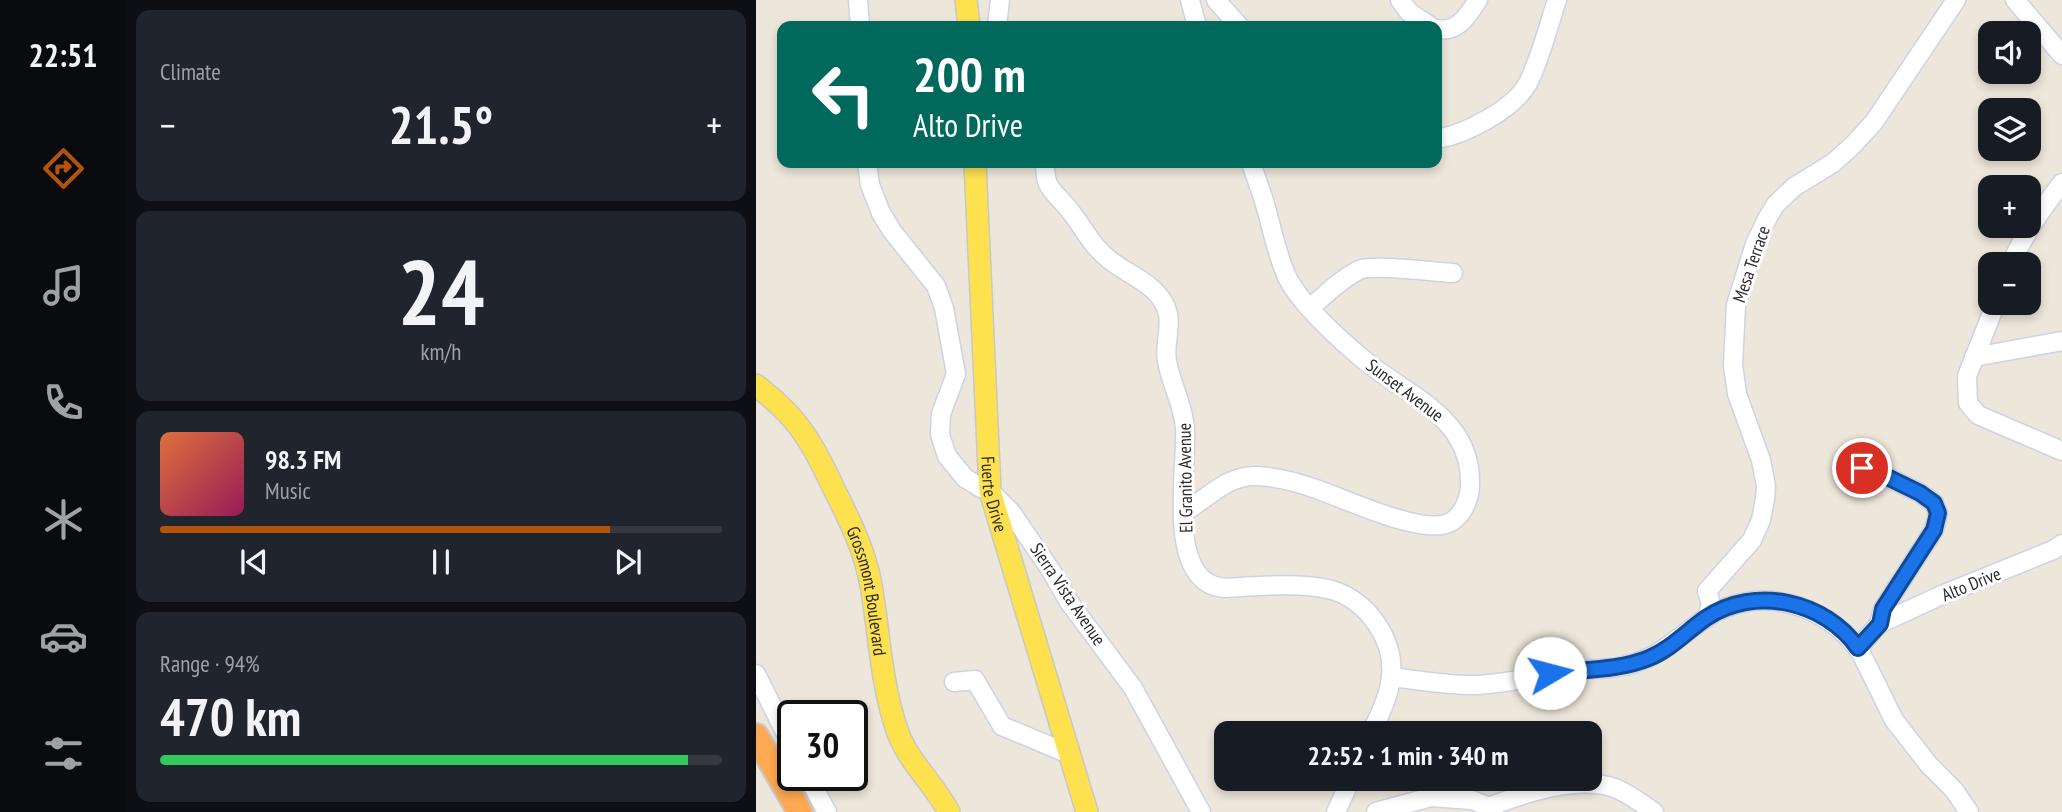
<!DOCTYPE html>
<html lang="en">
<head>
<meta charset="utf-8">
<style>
	:root { --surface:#171b24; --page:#20242c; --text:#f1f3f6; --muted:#9ea1a6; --line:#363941; --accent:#b45309 }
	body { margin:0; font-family:"PT Sans Narrow",sans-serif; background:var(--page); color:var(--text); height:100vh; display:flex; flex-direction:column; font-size:26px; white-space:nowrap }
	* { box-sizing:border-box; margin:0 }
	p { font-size:23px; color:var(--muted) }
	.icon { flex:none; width:38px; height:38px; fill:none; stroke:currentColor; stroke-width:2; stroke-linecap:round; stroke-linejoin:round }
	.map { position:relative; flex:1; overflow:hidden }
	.side { display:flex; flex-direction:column; gap:10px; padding:10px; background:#0d0f14; width:630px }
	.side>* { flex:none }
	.guide { position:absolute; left:21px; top:21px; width:665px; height:147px; border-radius:14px; box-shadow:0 4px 10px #0003; background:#00695c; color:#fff; overflow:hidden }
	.controls { position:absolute; left:1222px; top:21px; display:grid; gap:14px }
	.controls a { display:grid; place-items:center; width:63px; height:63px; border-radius:14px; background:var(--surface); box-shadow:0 4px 10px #0003; font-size:35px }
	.speed { position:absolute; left:21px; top:700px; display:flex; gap:14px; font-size:35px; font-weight:700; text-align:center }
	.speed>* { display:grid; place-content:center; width:91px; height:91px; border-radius:50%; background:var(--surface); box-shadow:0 4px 10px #0003; line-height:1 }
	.speed .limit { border:4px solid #111; border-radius:10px; background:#fff; color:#111 }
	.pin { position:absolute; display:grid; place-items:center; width:60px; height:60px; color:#fff; margin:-30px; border:4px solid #fff; border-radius:50%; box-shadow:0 2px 7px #0007 }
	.me { position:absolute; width:77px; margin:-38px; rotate:82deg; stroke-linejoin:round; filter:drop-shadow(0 0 5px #0008) }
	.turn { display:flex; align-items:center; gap:24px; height:147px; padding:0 21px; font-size:32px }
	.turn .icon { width:91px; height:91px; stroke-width:2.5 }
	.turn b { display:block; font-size:49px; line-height:60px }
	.big { font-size:52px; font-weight:700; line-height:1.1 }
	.side .card { flex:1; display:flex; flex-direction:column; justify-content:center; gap:10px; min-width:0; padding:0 24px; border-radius:14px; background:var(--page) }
	.side .dial { align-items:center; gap:0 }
	.dial b { font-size:91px; line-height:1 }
	.song { display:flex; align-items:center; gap:21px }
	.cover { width:84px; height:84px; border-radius:10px; background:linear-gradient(135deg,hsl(20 70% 55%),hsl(330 70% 35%)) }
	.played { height:7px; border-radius:4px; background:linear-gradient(90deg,var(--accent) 80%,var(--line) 80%) }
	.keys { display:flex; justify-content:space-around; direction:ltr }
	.heat { display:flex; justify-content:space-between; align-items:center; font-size:38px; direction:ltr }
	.charge { height:10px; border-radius:5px; background:linear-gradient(90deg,#34c759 94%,var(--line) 0) }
	.trip { position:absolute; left:458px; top:721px; width:388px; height:70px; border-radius:14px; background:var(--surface); box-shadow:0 4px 10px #0003; font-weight:700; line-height:70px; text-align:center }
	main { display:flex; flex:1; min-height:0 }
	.tab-bar { display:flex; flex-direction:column; width:126px; justify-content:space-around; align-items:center; background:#090b0e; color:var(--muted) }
	.tab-bar .icon { width:49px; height:49px }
	.tab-bar .current { color:var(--accent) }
	.tab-bar b { font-size:32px; color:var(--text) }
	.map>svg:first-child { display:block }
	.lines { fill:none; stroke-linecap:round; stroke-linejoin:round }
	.minor-casing { stroke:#cfd2e4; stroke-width:21 }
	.major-casing { stroke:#c8c8c8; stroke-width:24 }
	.highway-casing { stroke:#c8c8c8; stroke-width:28 }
	.minor { stroke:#fff; stroke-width:18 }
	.major { stroke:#fee14f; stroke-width:21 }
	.highway { stroke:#ffaa53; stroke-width:24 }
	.route-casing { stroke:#114b97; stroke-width:18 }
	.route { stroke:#1a73e8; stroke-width:12 }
	.labels { text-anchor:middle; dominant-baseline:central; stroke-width:6; stroke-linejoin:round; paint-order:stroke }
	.street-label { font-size:18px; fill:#2a2a2a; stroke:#fff }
</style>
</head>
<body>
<main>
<nav class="tab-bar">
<b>22:51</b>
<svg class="icon current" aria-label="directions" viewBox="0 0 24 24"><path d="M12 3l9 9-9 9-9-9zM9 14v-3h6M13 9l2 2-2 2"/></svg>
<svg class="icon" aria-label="music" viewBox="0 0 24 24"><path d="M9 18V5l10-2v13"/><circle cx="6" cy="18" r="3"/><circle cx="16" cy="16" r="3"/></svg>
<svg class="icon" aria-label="phone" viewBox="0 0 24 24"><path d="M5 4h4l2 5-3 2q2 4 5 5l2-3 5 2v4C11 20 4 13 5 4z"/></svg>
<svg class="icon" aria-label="climate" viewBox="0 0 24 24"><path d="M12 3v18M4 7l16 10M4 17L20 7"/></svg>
<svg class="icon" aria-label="car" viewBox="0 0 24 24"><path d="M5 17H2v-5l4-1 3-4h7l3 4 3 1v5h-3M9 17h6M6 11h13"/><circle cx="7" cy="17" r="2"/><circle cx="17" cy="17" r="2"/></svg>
<svg class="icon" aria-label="filters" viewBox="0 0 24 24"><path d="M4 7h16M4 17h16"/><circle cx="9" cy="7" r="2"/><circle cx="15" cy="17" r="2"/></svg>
</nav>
<section class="side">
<div class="card"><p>Climate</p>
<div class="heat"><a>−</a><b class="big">21.5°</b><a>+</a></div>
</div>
<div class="card dial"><b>24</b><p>km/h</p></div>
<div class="card">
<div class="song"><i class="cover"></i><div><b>98.3 FM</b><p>Music</p></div></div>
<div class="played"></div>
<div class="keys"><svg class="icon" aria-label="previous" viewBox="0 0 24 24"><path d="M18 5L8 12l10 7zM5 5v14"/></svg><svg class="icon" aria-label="pause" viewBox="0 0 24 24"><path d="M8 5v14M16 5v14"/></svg><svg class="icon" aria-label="next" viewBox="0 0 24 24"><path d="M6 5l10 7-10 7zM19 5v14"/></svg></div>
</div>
<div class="card"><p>Range · 94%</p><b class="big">470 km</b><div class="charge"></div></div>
</section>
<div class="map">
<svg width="1306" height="812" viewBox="0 0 1306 812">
	<rect width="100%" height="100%" fill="#ede6da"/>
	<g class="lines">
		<defs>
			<g id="minor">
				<path d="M 102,0 L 104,26"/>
				<path d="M 434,0 L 441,26"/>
				<path d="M 460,0 L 483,26"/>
				<path d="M 644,0 L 653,12 L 674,26"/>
				<path d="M 1259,0 L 1306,55"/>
				<path d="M 241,26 L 244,0"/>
				<path d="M 681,29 C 702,33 712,15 722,0"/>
				<path d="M 681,139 C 710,134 758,109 772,83 C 785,57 792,27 801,0"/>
				<path d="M 111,163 L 114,185 L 125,213 L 136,231 L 180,286 L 188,308 L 200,374 L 185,414 L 184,435 L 191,456 L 209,478 L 225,488 L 234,491 L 255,512 L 294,569 L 313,602 L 377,688 L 445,812"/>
				<path d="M 289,163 C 289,170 289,177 292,184 C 297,194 308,202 315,212 C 330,231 335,246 355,261 C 374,276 406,286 412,314 C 415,330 408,345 411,361 C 415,384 427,404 429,428 C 431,466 414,555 449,581 C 455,586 462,587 469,588 C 500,586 546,582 576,590 C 612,601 639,640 635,677 C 633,697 623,716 615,733"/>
				<path d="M 1255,264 C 1268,234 1286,209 1306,183"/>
				<path d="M 1240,303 L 1211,376 L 1212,403 L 1222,415 L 1306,451"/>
				<path d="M 554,308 C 569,295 585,279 603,270 C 616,264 679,272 697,273"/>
				<path d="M 1218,357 L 1306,341"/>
				<path d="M 1089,472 L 1106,468 L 1121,472 L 1164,493 L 1178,503 L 1182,513 L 1178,530 L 1127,609 L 1123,624 L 1102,648"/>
				<path d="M 427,513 C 451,499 470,475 501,476 C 521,477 544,483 563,490 C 591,500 662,533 690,524 C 705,519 713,502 714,486 C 715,460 707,439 688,420 C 665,396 633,381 608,360 C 583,339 547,307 532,279 C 521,256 517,232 510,208 C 506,193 500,178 495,163"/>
				<path d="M 951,618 L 955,604 L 951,591 L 996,540 L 1005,520 L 1009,499 L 1010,486 L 1005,460 L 981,394 L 977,365 L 980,305 L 999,244 L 1012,217 L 1020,204 L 1038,187 L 1077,163 L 1097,145 L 1118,122 L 1200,0"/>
				<path d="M 1123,624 L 1188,594 L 1297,550 L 1306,544"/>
				<path d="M 0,674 L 37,748"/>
				<path d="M 635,677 C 663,680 692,686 720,685 C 752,684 784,675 815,671 C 833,668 851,670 868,666 C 906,657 920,638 950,618 C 1003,583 1071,604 1105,653 L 1138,720 L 1173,765 L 1198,790 L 1213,812"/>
				<path d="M 198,682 L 219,680 L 246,726 L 313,754"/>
				<path d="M 51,775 L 71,812"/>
				<path d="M 580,812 L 595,779"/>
				<path d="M 620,812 L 675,797 L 716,800 L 733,807"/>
				<path d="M 738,812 L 733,807 C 768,793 818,776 856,787 C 871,792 885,803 898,812"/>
			</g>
			<g id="major">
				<path d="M 210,0 L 213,26"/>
				<path id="s1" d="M 219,163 L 234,491 L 331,812"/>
				<path id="s2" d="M 0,385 C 12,395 25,405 35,417 C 54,438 67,466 79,491 C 94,521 109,551 115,585 C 123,632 125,681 140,727 C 150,760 177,782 193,812"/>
			</g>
			<path id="highway" d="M 0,736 L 44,812"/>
		</defs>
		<use href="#minor" class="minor-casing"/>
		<use href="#major" class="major-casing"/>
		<use href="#highway" class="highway-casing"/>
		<use href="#minor" class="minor"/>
		<use href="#major" class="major"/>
		<use href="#highway" class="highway"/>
	</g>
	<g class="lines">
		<defs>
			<path id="route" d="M 794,673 C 827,669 862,671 893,658 C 915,649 931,631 950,618 C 999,585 1069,601 1102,648 L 1124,624 L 1127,609 L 1178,530 L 1182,513 L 1178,503 L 1164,493 L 1121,472 L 1106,468"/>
		</defs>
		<use href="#route" class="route-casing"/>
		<use href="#route" class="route"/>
	</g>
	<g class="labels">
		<g class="street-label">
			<text transform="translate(995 264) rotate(-71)">Mesa Terrace</text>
			<text transform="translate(649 390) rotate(37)">Sunset Avenue</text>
			<text transform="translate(429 478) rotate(-91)">El Granito Avenue</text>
			<text stroke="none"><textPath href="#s1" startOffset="332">Fuerte Drive</textPath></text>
			<text transform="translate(1215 584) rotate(-22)">Alto Drive</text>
			<text stroke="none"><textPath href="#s2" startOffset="240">Grossmont Boulevard</textPath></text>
			<text transform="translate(312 594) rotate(56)">Sierra Vista Avenue</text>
		</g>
	</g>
</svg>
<div class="controls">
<a><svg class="icon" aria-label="sound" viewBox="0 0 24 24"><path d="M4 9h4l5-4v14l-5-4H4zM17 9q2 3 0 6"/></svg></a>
<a><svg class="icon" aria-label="layers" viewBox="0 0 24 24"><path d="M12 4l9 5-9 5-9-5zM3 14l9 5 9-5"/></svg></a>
<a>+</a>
<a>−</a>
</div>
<div class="speed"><div class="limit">30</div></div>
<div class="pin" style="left:1106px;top:468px;background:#d93025"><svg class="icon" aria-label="arrive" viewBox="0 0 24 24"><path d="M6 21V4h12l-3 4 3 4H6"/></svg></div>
<svg class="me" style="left:794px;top:673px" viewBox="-20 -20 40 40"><circle r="19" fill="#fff"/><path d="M0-13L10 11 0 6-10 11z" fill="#1a73e8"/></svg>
<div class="trip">22:52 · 1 min · 340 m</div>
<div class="guide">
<div class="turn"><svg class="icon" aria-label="left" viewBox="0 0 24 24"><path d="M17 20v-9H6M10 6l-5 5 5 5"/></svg><div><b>200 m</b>Alto Drive</div></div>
</div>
</div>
</main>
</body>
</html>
